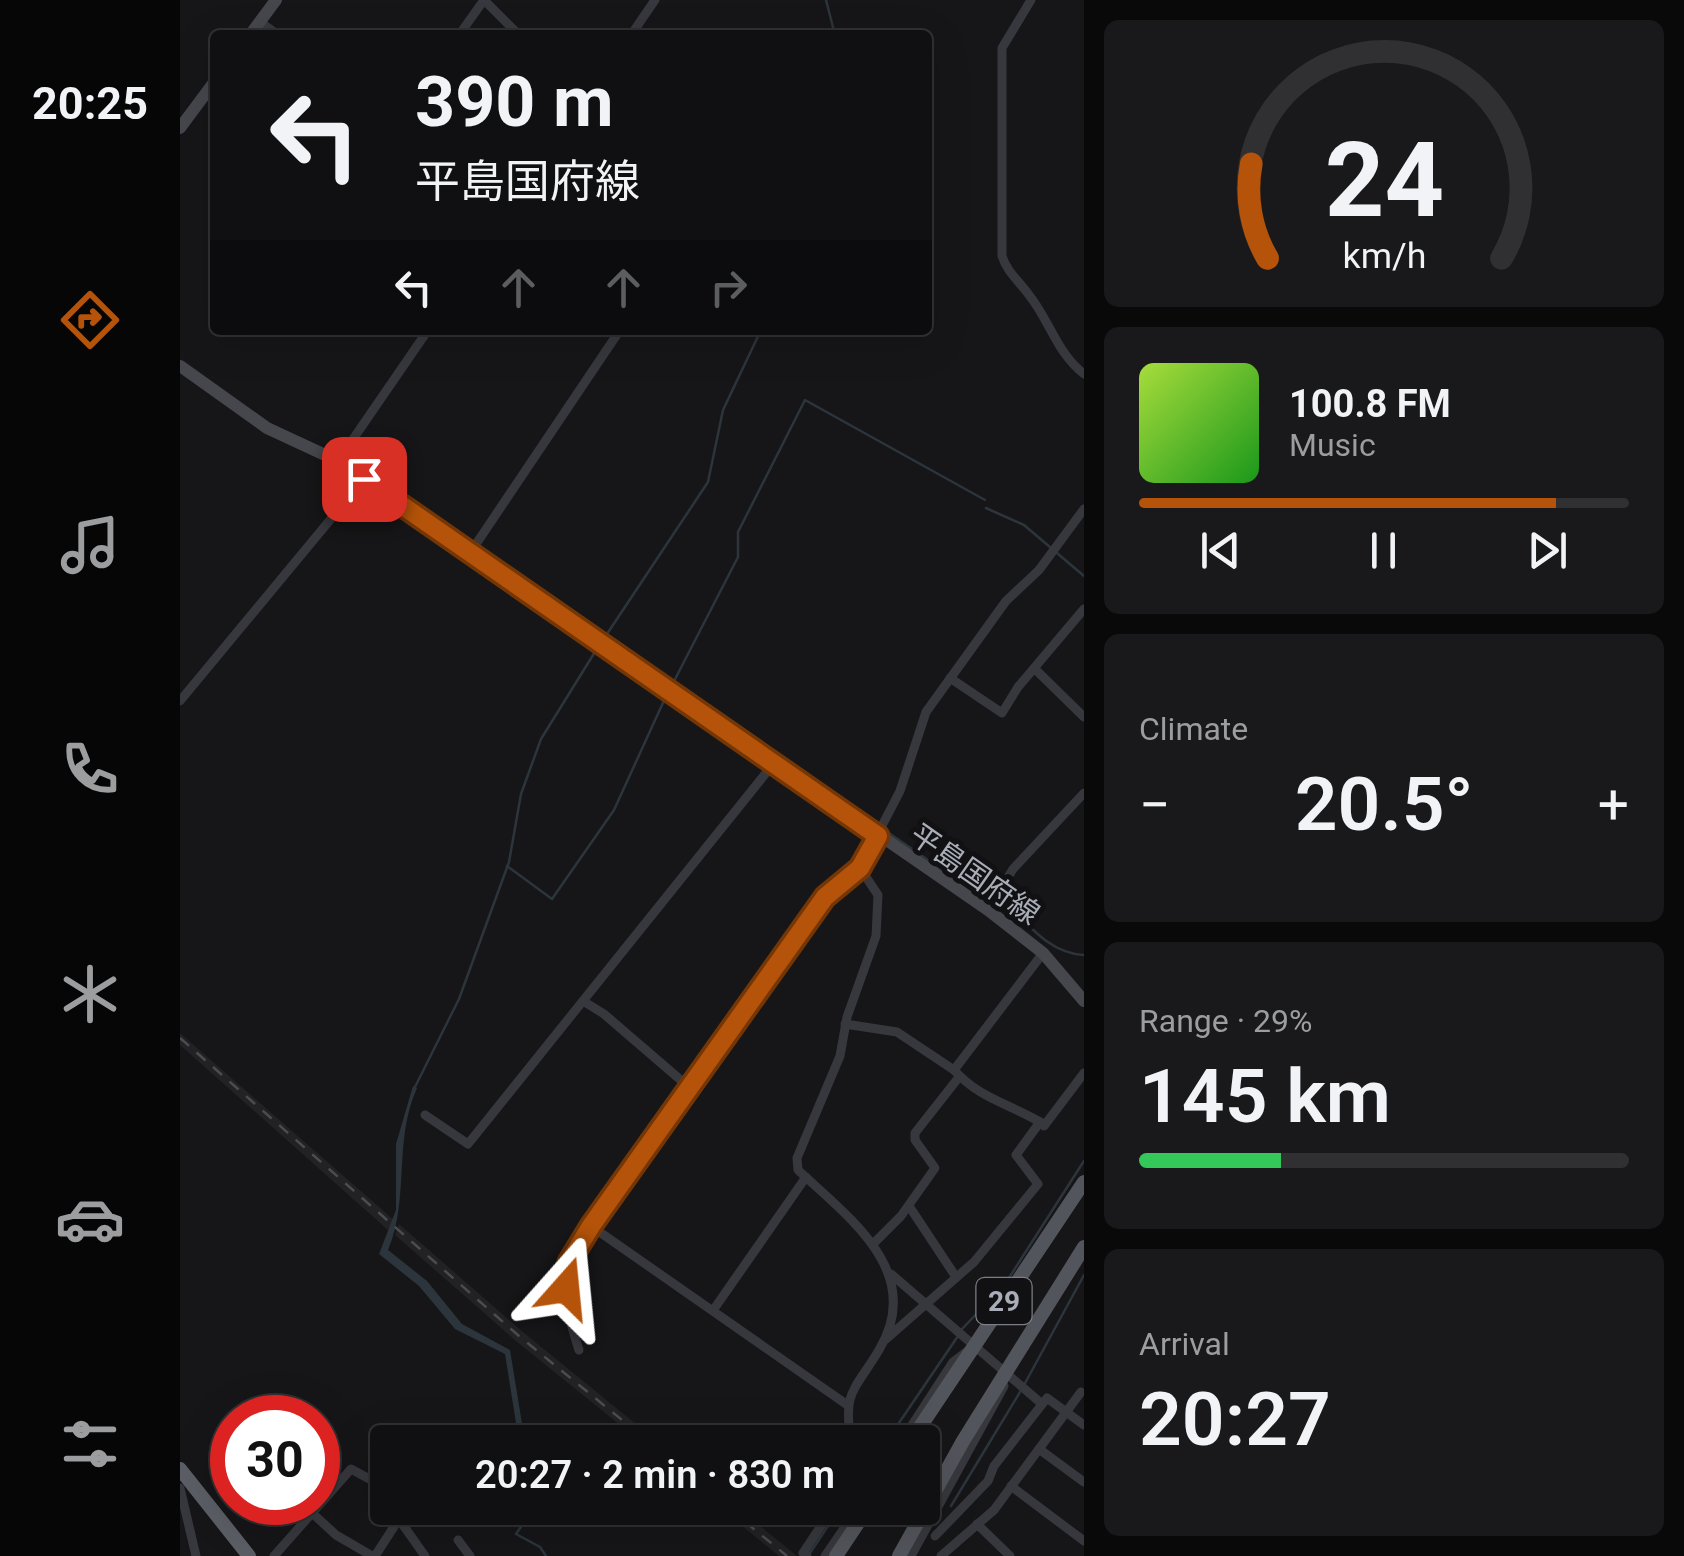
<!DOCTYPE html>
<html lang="en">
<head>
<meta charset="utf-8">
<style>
	:root { --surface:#101012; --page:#19191b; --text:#f1f3f6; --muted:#9c9d9f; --line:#303032; --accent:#b45309 }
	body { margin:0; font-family:Roboto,"Noto Sans JP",sans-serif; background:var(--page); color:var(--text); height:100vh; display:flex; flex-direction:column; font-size:38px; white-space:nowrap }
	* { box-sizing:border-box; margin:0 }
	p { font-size:32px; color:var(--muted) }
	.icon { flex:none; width:55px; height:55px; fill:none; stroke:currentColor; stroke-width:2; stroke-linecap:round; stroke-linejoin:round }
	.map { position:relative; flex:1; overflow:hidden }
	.side { display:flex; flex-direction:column; gap:20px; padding:20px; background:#09090a; width:600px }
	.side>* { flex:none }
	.hud { position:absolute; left:30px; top:30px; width:722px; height:305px; border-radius:10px; box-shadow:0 10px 40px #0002,0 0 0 2px var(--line); background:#101012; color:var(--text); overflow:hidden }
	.speed { position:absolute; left:30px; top:1395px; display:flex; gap:20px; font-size:50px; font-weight:700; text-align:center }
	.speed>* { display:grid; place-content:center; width:130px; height:130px; border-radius:50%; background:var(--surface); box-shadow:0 10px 40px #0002,0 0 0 2px var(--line); line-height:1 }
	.speed .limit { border:15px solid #d22; background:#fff; color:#111 }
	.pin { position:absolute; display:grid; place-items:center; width:85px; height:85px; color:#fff; margin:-42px; border-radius:20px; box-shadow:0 5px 15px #0006 }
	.me { position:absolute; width:110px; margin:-55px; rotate:18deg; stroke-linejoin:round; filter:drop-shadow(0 0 8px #0008) }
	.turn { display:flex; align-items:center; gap:35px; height:210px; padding:0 40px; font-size:45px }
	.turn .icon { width:130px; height:130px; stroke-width:2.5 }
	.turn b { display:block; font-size:70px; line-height:85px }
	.lanes { display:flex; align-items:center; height:95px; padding:0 40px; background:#0003; justify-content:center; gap:50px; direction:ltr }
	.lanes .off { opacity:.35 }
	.big { font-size:75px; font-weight:600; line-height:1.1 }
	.side .widget { flex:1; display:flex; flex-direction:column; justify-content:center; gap:15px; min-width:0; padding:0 35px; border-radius:15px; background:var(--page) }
	.side .dial { align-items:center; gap:0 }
	.dial svg { height:260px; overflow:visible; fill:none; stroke:var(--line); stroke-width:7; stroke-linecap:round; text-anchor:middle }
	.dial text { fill:var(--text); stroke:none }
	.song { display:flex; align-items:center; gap:30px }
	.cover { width:120px; height:120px; border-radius:15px; background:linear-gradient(135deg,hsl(80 70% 55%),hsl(120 70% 35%)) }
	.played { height:10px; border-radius:5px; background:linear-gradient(90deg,var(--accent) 85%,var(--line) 85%) }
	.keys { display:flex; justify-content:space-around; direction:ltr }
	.heat { display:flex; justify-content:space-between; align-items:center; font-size:55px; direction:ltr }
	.charge { height:15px; border-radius:8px; background:linear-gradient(90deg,#34c759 29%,var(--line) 0) }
	.trip { position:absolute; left:190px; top:1425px; width:570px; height:100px; border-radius:10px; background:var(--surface); box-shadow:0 10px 40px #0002,0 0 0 2px var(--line); font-weight:600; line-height:100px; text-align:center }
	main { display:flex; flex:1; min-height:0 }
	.tab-bar { display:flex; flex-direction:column; width:180px; justify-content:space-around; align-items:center; background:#060607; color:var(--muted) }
	.tab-bar .icon { width:70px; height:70px }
	.tab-bar .on { color:var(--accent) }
	.tab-bar b { font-size:45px; color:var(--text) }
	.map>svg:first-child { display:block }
	.built { fill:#222225 }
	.water { fill:#2c353c }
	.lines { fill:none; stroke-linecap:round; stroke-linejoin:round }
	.stream { stroke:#2c353c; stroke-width:2.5 }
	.minor { stroke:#37383d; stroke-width:9 }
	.secondary { stroke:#45474d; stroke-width:12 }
	.primary { stroke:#53555c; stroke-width:14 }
	.trunk { stroke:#5b5e65; stroke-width:14 }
	.rail { stroke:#4a4c52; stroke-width:2.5; stroke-dasharray:12 10; stroke-linecap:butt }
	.route-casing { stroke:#753606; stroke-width:25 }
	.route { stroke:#b45309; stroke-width:18 }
	.labels { text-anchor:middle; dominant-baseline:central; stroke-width:10; stroke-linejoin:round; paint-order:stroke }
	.shield { fill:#111113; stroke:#7b7e86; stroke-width:2.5 }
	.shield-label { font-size:28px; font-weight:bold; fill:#a8adb8 }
	.street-label { font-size:30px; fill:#a8adb8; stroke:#111113 }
</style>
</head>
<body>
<main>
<nav class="tab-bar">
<b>20:25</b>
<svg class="icon on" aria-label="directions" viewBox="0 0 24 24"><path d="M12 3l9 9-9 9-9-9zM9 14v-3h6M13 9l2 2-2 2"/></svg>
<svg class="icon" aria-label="music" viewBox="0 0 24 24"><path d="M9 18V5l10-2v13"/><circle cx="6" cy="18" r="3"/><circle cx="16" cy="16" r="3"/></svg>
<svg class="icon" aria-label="phone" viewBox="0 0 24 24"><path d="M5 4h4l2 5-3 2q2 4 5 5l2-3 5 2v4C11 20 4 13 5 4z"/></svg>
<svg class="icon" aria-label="climate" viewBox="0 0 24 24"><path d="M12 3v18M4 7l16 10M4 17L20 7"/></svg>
<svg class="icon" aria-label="car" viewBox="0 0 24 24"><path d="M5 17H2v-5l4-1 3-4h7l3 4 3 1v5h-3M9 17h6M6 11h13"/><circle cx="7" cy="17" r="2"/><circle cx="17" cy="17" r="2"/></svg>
<svg class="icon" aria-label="filters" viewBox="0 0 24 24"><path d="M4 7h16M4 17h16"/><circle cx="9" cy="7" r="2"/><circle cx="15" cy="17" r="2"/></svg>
</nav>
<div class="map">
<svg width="904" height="1556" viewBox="0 0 904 1556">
	<rect width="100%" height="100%" fill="#161618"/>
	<g class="built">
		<path d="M 0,1033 L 214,1220 L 209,1231 L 0,1045 Z"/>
		<path d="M 219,1224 L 343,1332 L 478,1442 L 461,1442 L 336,1341 L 215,1235 Z"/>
		<path d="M 540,1508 L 558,1508 L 617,1556 L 599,1556 Z"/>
	</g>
	<path class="water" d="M 233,1086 L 237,1088 C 213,1141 230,1198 208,1250 L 247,1281 L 282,1324 L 330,1350 L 345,1442 L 339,1442 L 325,1354 L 275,1329 L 239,1286 L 199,1254 L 216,1210 L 216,1144 Z"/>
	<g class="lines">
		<g class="stream">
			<path d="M 646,0 L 655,35"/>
			<path d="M 806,508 L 844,525 L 904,576"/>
			<path d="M 423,640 L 528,482 L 543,410 L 581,330"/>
			<path d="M 491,687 L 558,557 L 558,532 L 625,400 L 805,500"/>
			<path d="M 486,699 L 585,766"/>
			<path d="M 608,762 L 697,824"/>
			<path d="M 703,829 L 774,878 L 812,892"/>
			<path d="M 327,866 L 372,899 L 434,810 L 487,694"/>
			<path d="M 819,896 C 846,920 866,953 904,955"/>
			<path d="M 234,1089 L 279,999 L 329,862 L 341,794 L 361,739 L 418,647"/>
			<path d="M 782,1329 L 825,1284 L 904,1161"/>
			<path d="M 844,1385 L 904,1275"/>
			<path d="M 706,1442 L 778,1336"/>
			<path d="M 771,1506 L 840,1392"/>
			<path d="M 345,1521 L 336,1534 L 360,1547 L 366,1556"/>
			<path d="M 630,1553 L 660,1508"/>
		</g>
		<g class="minor">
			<path d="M 304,0 L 339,35"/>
			<path d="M 851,0 L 822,48 L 822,256 C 827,272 839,281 849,295 C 870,321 876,352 904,374"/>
			<path d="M 80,22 L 98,35"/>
			<path d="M 279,35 L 304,0"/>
			<path d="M 451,35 L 475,0"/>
			<path d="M 158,461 L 248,330"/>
			<path d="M 290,553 L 440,330"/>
			<path d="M 855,669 L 904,717"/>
			<path d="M 770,678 L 822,713 L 838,687 L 904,609"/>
			<path d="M 0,701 L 184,479"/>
			<path d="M 808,910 L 833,869 L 904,793"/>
			<path d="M 403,1001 L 424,1014 L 510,1088"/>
			<path d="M 665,1024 L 717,1032 L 774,1070"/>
			<path d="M 245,1115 L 288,1144 L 594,763"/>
			<path d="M 860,1122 L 864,1126 L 904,1073"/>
			<path d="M 729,1206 L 776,1277"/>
			<path d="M 694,1243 L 721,1216 L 755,1168 L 735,1140 L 735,1133 L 779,1077"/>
			<path d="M 711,1274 L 862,1404"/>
			<path d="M 534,1309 L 626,1177"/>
			<path d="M 706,1339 L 794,1262 L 858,1184 L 836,1155 L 860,1122 C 827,1103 799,1098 774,1070 L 863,953"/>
			<path d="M 399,1350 C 381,1295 381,1276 411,1226"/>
			<path d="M 666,1404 L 411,1226 L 645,897 L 680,868"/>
			<path d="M 671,1442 C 663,1391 673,1393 699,1350 C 746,1272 668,1217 618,1170 L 617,1158 L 660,1056 L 667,1017 L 696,936 L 698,895 L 680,868 L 720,791 L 746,712 L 826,601 L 859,570 L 904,509"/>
			<path d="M 721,1442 L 773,1362 L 786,1352"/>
			<path d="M 859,1449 L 904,1482"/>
			<path d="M 831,1486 L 904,1541"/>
			<path d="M 0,1488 L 16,1556"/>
			<path d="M 211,1508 L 245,1556"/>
			<path d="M 717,1508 L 740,1523"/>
			<path d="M 131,1512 L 156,1535 L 192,1556"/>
			<path d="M 797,1524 L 830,1556"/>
			<path d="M 755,1536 L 808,1481 L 814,1466 L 867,1398 L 904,1425"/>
			<path d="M 278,1540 L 290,1556"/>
			<path d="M 94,1556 L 171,1469 L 195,1482 L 208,1502"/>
			<path d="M 195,1556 L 219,1519"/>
			<path d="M 627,1556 L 623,1553 L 653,1508"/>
			<path d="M 645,1556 L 678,1508"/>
			<path d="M 731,1556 L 824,1386"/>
			<path d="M 761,1556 L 814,1510 L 901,1392"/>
		</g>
		<g class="secondary">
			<path d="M 70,35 L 96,0"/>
			<path d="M 0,128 L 35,81"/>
			<path d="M 0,366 L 87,428 L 158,461 L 808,910 L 863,953 L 904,1001"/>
		</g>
		<g class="primary">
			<path d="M 730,1442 L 904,1182"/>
			<path d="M 656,1556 L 688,1508"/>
			<path d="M 719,1556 L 783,1441 L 904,1247"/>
		</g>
		<path class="trunk" d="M 0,1469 L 69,1556"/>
		<g class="rail">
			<path d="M 0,1038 L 339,1336 L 469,1442"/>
			<path d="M 548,1508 L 607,1556"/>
		</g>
	</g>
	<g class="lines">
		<defs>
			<path id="route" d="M 184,479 L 698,836 L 680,868 L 645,897 L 411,1226 L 389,1262 L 386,1288"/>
		</defs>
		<use href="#route" class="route-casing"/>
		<use href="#route" class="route"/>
	</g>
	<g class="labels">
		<rect class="shield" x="796.5" y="1278" width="55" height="46" rx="8"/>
		<g class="shield-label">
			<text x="824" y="1301">29</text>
		</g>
		<g class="street-label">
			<text transform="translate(795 874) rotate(35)">平島国府線</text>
		</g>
	</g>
</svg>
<div class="speed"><div class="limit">30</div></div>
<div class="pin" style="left:184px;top:479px;background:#d93025"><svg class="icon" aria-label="arrive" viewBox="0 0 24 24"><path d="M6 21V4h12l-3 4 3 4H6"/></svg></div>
<svg class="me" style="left:386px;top:1288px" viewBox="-20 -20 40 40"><path d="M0-17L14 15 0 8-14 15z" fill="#b45309" stroke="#fff" stroke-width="4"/></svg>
<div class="trip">20:27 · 2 min · 830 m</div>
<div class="hud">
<div class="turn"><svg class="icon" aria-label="left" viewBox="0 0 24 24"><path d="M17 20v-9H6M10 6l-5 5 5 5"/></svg><div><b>390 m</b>平島国府線</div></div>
<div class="lanes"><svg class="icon" aria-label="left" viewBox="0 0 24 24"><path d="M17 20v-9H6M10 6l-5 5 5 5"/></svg><svg class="icon off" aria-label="ahead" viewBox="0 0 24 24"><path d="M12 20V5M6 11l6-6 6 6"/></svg><svg class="icon off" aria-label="ahead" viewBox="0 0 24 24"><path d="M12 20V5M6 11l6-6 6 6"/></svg><svg class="icon off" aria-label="right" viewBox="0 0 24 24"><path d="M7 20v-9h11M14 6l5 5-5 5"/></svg></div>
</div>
</div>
<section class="side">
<div class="widget dial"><svg viewBox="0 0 100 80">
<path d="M14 69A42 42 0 1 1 86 69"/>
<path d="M14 69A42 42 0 0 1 9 40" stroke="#b45309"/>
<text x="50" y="56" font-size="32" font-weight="700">24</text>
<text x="50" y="72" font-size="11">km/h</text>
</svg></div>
<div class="widget">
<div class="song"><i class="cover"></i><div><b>100.8 FM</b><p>Music</p></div></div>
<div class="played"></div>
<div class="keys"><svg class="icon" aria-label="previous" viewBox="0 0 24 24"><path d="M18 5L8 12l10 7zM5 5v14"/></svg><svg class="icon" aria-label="pause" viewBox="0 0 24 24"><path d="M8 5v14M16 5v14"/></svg><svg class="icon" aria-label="next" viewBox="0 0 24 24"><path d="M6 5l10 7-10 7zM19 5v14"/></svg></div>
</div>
<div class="widget"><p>Climate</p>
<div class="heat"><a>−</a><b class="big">20.5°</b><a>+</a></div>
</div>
<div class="widget"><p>Range · 29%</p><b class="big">145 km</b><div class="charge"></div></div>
<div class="widget"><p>Arrival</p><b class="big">20:27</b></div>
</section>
</main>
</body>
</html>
